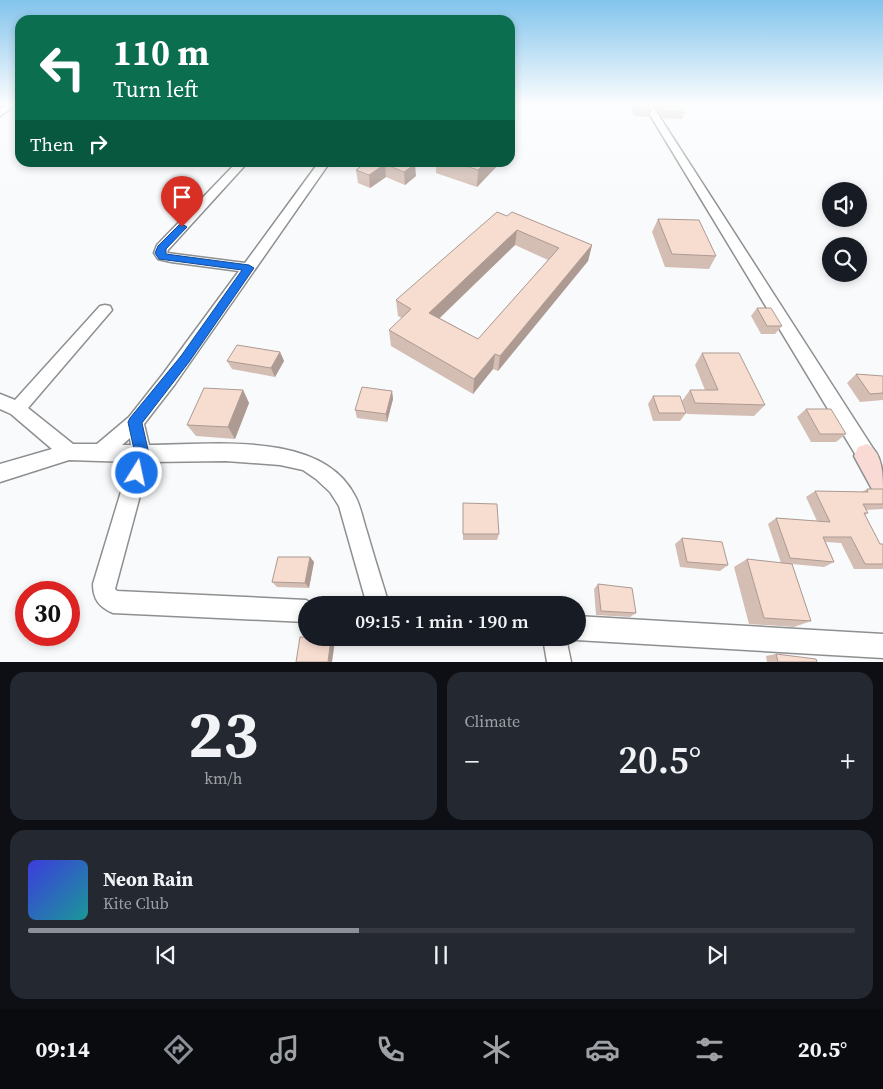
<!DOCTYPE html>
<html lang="en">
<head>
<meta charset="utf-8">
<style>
	:root { --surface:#171b24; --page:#242831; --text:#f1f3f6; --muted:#9ea1a6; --line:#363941; --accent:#8c9099 }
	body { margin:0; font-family:"Source Serif 4",serif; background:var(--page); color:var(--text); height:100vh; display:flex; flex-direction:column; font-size:19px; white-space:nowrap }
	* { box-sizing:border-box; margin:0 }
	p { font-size:16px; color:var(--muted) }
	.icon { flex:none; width:28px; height:28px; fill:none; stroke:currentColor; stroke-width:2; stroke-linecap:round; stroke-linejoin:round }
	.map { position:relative; height:662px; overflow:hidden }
	.panel { display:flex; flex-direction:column; gap:10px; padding:10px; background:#0d0f14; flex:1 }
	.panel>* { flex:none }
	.hud { position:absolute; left:15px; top:15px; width:500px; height:152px; border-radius:15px; box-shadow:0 2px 8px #0003; background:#0b6e4f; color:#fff; overflow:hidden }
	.controls { position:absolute; left:822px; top:182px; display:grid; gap:10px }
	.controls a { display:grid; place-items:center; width:45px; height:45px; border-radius:50%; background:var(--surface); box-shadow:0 2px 8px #0003; font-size:25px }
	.speed { position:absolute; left:15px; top:581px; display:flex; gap:10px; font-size:25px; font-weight:700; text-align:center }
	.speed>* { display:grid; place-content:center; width:65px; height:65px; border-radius:50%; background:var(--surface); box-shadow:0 2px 8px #0003; line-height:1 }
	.speed .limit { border:8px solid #d22; background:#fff; color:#111 }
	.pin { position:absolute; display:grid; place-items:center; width:42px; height:42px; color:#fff; margin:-51px -21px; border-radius:50% 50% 50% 0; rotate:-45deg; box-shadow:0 0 5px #0007 }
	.pin .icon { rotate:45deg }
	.me { position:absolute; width:55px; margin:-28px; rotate:10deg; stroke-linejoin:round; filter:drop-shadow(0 0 4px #0008) }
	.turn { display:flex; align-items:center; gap:18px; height:105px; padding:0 15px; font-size:22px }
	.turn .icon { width:65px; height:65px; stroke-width:2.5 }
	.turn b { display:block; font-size:35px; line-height:42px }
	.then { display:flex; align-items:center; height:48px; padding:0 15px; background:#0003; gap:10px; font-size:19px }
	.big { font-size:38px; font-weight:600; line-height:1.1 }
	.panel .widget { flex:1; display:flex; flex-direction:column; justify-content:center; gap:8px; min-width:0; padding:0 18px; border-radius:15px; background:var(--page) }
	.panel .dial { align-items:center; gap:0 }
	.dial b { font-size:65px; line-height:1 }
	.song { display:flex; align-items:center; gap:15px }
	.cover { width:60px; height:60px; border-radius:8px; background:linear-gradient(135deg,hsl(240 70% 55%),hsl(180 70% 35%)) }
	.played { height:5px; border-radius:2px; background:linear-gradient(90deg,var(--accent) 40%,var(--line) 40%) }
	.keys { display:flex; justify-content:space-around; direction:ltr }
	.heat { display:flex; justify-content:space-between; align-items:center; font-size:28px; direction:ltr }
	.panel .tiles { flex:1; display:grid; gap:10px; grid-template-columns:1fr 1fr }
	.widget:last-child { grid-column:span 2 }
	.trip { position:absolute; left:298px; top:596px; width:288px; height:50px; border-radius:25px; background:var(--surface); box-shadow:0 2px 8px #0003; font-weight:600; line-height:50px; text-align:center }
	.dock { display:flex; height:80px; justify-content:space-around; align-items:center; background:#090b0e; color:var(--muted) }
	.dock .icon { width:35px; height:35px }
	.dock .on { color:var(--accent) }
	.dock b { font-size:22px; color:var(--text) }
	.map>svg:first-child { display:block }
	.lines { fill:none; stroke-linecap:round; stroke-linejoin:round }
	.street-casing { stroke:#8e8f91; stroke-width:3 }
	.secondary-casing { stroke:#8e8f91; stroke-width:3 }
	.street { fill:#fff; fill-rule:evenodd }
	.secondary { fill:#fadad4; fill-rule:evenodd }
	.wall { fill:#d4bdb3; fill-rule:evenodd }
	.shaded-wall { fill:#ad9a92 }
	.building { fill:#f7dcd0; stroke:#ad9a92; fill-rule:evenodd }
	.route { fill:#1a73e8; stroke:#114b97 }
</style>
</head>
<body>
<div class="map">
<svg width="883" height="662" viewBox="0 0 883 662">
	<rect width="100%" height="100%" fill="#f8fafc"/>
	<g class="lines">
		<defs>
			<g id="street">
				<path d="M 6,105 L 15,105 L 0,116 L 0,109 Z"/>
				<path d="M 644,105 L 652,105 L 874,450 L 876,456 L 874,462 L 867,465 L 860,462 Z"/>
				<path d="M 237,162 L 248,162 L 168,250 L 167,253 L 245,263 L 319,162 L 330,162 L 175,384 L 144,424 L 149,445 C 211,445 322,430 355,496 C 361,507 363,520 367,532 C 374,557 382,581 389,605 L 367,605 L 339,506 L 330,492 L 316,479 L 303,470 L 280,465 L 226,461 L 149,462 L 115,589 L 117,591 L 306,600 L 315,605 L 306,605 L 306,622 L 113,613 C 99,607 93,599 93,584 L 130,462 L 69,460 L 0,482 L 0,464 L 52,449 L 11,414 L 0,409 L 0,394 L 15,400 L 100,306 L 105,305 L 110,306 L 112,310 L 28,408 L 73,444 L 97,444 L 129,417 L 163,374 L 239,271 L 171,262 L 158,259 L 154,253 L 157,245 ZM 130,438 L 131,445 L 122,445 Z"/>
				<path d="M 576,616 L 883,634 L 883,658 L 576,640 L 571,638 L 576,638 Z"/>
				<path d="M 543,638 L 566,638 L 571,662 L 547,662 Z"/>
			</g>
			<path id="secondary" d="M 867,444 C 883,452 883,475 883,495 L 873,491 L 854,456 L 858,447 Z"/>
		</defs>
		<use href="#street" class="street-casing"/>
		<use href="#secondary" class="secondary-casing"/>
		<use href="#street" class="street"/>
		<use href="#secondary" class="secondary"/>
	</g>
	<g class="wall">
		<path d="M 630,105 L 648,105 L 652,110 L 649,117 L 634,116 Z"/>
		<path d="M 653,105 L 680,105 L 685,112 L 682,119 L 662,118 Z"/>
		<path d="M 367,162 L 412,162 L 416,176 L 405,185 L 386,177 L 370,188 L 358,183 L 356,170 Z"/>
		<path d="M 436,162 L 501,162 L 477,187 L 436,173 Z"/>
		<path d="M 507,216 L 592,245 L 588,261 L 498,371 L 493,369 L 473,394 L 391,346 L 389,330 L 402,318 L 398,316 L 396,300 ZM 515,245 L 548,260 L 478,339 L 440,318 Z"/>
		<path d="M 658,219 L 716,256 L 709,269 L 665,267 L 652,232 Z"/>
		<path d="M 757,308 L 782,326 L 775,334 L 761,334 L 751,316 Z"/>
		<path d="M 280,352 L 284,361 L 275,377 L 232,369 L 227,361 Z"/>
		<path d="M 702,353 L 765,405 L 754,416 L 687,414 L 682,401 L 690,390 L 705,390 L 695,365 Z"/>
		<path d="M 856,374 L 883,376 L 883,400 L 860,402 L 847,383 Z"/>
		<path d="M 243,390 L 249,403 L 235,439 L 196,436 L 187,425 Z"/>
		<path d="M 392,391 L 393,399 L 387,422 L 357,418 L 355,410 Z"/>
		<path d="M 653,396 L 686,413 L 680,421 L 653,421 L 648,404 Z"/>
		<path d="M 806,409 L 846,434 L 836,442 L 811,442 L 797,417 Z"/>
		<path d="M 867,489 L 883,489 L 883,509 L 866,510 L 868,513 L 865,515 L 880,544 L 883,544 L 883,569 L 854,569 L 841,543 L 826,542 L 834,562 L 824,567 L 792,564 L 811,621 L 794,627 L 749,624 L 734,567 L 747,559 L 781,563 L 768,524 L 776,518 L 817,521 L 806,497 L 815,491 L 862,492 Z"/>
		<path d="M 463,503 L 499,534 L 497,540 L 463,540 Z"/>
		<path d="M 682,538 L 728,565 L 720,571 L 680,567 L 675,544 Z"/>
		<path d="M 310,557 L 314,562 L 309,588 L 277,587 L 272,582 Z"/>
		<path d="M 598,584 L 636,613 L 630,617 L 596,615 L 594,589 Z"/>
		<path d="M 776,654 L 817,662 L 767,662 L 766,656 Z"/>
	</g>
	<g class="shaded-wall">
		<path d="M 486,162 L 501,162 L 477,187 L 478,170 Z"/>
		<path d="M 385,164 L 386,177 L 370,188 L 369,175 Z"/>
		<path d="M 415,164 L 416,176 L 405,185 L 404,172 Z"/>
		<path d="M 517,230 L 515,245 L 429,328 L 429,313 Z"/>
		<path d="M 592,245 L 588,261 L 498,371 L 500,356 Z"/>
		<path d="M 280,352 L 284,361 L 275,377 L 271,368 Z"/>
		<path d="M 495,354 L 493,369 L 473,394 L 474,379 Z"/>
		<path d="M 243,390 L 249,403 L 235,439 L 228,427 Z"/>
		<path d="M 392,391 L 393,399 L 387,422 L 386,414 Z"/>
		<path d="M 310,557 L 314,562 L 309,588 L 305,583 Z"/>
		<path d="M 331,638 L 335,641 L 332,662 L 328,662 Z"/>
	</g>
	<g class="building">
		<path d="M 635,105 L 648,105 L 652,110 L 636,109 Z"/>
		<path d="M 660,105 L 680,105 L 685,112 L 665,111 Z"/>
		<path d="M 367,162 L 412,162 L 415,164 L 404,172 L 385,164 L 369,175 L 356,170 Z"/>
		<path d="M 454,162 L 486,162 L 478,170 Z"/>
		<path d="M 497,212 L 507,216 L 512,212 L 592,245 L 500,356 L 495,354 L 474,379 L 389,330 L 411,309 L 396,300 ZM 517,230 L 559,248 L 478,339 L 429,313 Z"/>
		<path d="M 658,219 L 699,220 L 716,256 L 672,254 Z"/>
		<path d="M 757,308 L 771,308 L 782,326 L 767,326 Z"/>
		<path d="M 237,345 L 280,352 L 271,368 L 227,361 Z"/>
		<path d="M 702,353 L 739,353 L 765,405 L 695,403 L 690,390 L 718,390 Z"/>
		<path d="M 856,374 L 883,376 L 883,393 L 870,394 Z"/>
		<path d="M 362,387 L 392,391 L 386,414 L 355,410 Z"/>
		<path d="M 204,388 L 243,390 L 228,427 L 187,425 Z"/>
		<path d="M 653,396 L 680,396 L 686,413 L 659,413 Z"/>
		<path d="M 806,409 L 831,409 L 846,434 L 820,434 Z"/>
		<path d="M 867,489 L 883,489 L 883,504 L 863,504 L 868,513 L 864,513 L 880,544 L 883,544 L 883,564 L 865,564 L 851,537 L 823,537 L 834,562 L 790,558 L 776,518 L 830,522 L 815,491 L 868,492 Z"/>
		<path d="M 463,503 L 497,504 L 499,534 L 463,534 Z"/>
		<path d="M 682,538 L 722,542 L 728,565 L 687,562 Z"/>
		<path d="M 278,557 L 310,557 L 305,583 L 272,582 Z"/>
		<path d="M 747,559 L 792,564 L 811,621 L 764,618 Z"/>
		<path d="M 598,584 L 632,588 L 636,613 L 601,611 Z"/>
		<path d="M 300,637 L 331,638 L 328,662 L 296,662 Z"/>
		<path d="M 776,654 L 816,659 L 817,662 L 778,662 Z"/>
	</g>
	<linearGradient id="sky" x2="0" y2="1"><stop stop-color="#82c4ec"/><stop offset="0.53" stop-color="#fcfdfe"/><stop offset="1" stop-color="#fcfdfe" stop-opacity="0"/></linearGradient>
	<rect width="883" height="197" fill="url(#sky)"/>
	<path class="route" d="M 182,224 L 187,227 L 166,249 L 166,254 L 249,265 L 254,268 L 189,362 L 142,423 L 149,454 L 142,478 L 137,480 L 132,478 L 129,473 L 135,454 L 128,422 L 130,418 L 181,356 L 242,270 L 159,259 L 155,253 L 158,246 L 179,225 Z"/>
</svg>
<div class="controls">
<a><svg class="icon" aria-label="sound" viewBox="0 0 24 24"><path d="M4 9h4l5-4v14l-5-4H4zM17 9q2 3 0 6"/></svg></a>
<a><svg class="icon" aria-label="search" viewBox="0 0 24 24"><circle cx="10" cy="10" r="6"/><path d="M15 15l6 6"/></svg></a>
</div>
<div class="speed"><div class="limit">30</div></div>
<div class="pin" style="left:182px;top:227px;background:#d93025"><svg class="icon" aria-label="arrive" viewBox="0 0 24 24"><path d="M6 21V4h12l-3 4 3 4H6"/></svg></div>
<svg class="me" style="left:137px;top:473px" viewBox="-20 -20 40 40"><circle r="17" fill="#1a73e8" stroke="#fff" stroke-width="3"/><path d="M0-11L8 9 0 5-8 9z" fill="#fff"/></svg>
<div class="trip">09:15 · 1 min · 190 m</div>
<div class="hud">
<div class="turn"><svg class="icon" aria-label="left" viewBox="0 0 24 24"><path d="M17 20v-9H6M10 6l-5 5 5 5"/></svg><div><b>110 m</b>Turn left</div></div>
<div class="then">Then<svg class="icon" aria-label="right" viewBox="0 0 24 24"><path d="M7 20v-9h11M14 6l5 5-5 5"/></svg></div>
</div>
</div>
<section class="panel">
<div class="tiles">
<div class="widget dial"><b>23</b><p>km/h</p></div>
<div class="widget"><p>Climate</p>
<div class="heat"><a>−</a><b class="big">20.5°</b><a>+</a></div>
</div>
<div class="widget">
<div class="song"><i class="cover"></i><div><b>Neon Rain</b><p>Kite Club</p></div></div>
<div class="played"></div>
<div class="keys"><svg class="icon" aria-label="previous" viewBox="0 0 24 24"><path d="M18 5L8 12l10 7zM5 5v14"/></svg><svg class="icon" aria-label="pause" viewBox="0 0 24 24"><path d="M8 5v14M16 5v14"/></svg><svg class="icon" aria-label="next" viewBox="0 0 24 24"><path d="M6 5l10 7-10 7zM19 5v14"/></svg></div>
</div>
</div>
</section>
<nav class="dock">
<b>09:14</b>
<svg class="icon on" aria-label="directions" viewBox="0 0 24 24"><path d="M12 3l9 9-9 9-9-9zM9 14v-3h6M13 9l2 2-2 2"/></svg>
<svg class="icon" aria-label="music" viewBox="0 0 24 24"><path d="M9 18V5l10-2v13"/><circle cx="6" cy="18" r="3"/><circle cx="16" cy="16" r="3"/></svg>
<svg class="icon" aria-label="phone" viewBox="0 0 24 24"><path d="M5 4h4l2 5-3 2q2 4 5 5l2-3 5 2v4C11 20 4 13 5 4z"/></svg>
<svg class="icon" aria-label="climate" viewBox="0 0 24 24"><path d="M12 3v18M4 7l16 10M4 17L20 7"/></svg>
<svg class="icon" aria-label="car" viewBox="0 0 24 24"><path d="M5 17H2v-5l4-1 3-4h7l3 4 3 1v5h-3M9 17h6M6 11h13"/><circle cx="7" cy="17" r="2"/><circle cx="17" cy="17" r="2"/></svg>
<svg class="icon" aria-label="filters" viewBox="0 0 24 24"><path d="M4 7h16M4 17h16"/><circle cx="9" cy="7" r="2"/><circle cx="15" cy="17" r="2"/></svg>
<b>20.5°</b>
</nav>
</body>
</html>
